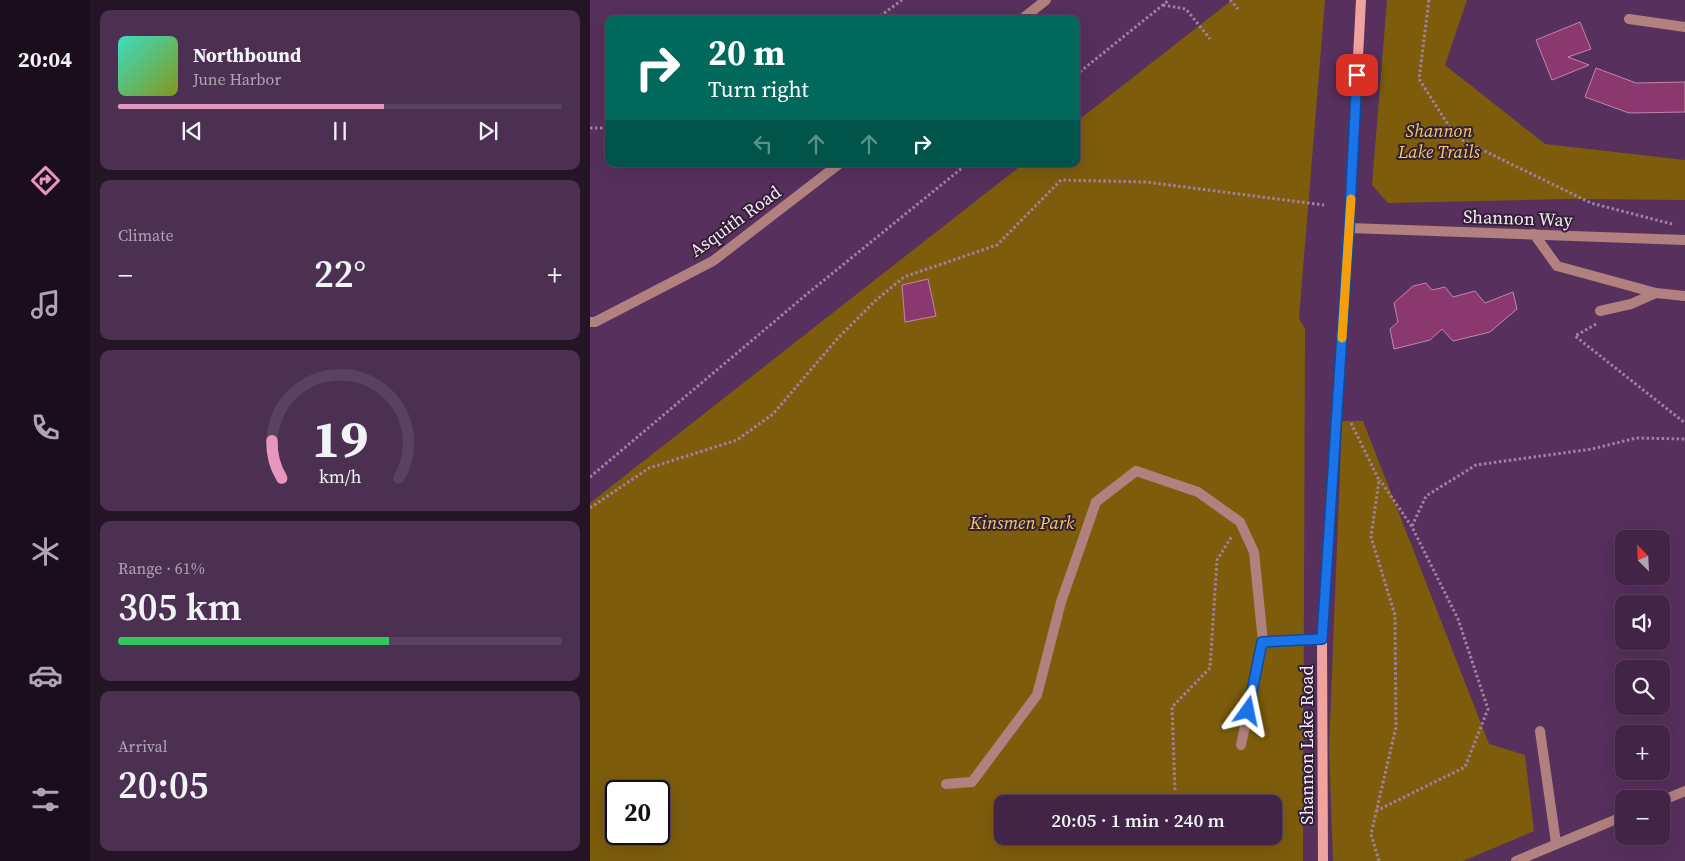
<!DOCTYPE html>
<html lang="en">
<head>
<meta charset="utf-8">
<style>
	:root { --surface:#412446; --page:#4c3051; --text:#f1f3f6; --muted:#aea4b3; --line:#5a415f; --accent:#e797bd }
	body { margin:0; font-family:"Source Serif 4",serif; background:var(--page); color:var(--text); height:100vh; display:flex; flex-direction:column; font-size:19px; white-space:nowrap }
	* { box-sizing:border-box; margin:0 }
	p { font-size:16px; color:var(--muted) }
	.icon { flex:none; width:28px; height:28px; fill:none; stroke:currentColor; stroke-width:2; stroke-linecap:round; stroke-linejoin:round }
	.map { position:relative; flex:1; overflow:hidden }
	.drawer { display:flex; flex-direction:column; gap:10px; padding:10px; background:#241426; width:500px }
	.drawer>* { flex:none }
	.hud { position:absolute; left:15px; top:15px; width:475px; height:152px; border-radius:10px; box-shadow:0 5px 20px #0002,0 0 0 1px var(--line); background:#00695c; color:#fff; overflow:hidden }
	.needle { width:32px; rotate:336deg }
	.controls { position:absolute; left:1025px; top:530px; display:grid; gap:10px }
	.controls a { display:grid; place-items:center; width:55px; height:55px; border-radius:10px; background:var(--surface); box-shadow:0 5px 20px #0002,0 0 0 1px var(--line); font-size:25px }
	.speed { position:absolute; left:15px; top:780px; display:flex; gap:10px; font-size:25px; font-weight:700; text-align:center }
	.speed>* { display:grid; place-content:center; width:65px; height:65px; border-radius:50%; background:var(--surface); box-shadow:0 5px 20px #0002,0 0 0 1px var(--line); line-height:1 }
	.speed .limit { border:2px solid #111; border-radius:8px; background:#fff; color:#111 }
	.pin { position:absolute; display:grid; place-items:center; width:42px; height:42px; color:#fff; margin:-21px; border-radius:10px; box-shadow:0 2px 8px #0006 }
	.me { position:absolute; width:55px; margin:-28px; rotate:12deg; stroke-linejoin:round; filter:drop-shadow(0 0 4px #0008) }
	.turn { display:flex; align-items:center; gap:18px; height:105px; padding:0 20px; font-size:22px }
	.turn .icon { width:65px; height:65px; stroke-width:2.5 }
	.turn b { display:block; font-size:35px; line-height:42px }
	.lanes { display:flex; align-items:center; height:48px; padding:0 20px; background:#0003; justify-content:center; gap:25px; direction:ltr }
	.lanes .off { opacity:.35 }
	.big { font-size:38px; font-weight:600; line-height:1.1 }
	.drawer .card { flex:1; display:flex; flex-direction:column; justify-content:center; gap:8px; min-width:0; padding:0 18px; border-radius:10px; background:var(--page) }
	.drawer .dial { align-items:center; gap:0 }
	.dial svg { height:130px; overflow:visible; fill:none; stroke:var(--line); stroke-width:7; stroke-linecap:round; text-anchor:middle }
	.dial text { fill:var(--text); stroke:none }
	.song { display:flex; align-items:center; gap:15px }
	.cover { width:60px; height:60px; border-radius:8px; background:linear-gradient(135deg,hsl(170 70% 55%),hsl(70 70% 35%)) }
	.played { height:5px; border-radius:2px; background:linear-gradient(90deg,var(--accent) 60%,var(--line) 60%) }
	.keys { display:flex; justify-content:space-around; direction:ltr }
	.heat { display:flex; justify-content:space-between; align-items:center; font-size:28px; direction:ltr }
	.charge { height:8px; border-radius:4px; background:linear-gradient(90deg,#34c759 61%,var(--line) 0) }
	.trip { position:absolute; left:404px; top:795px; width:288px; height:50px; border-radius:10px; background:var(--surface); box-shadow:0 5px 20px #0002,0 0 0 1px var(--line); font-weight:600; line-height:50px; text-align:center }
	main { display:flex; flex:1; min-height:0 }
	.tabs { display:flex; flex-direction:column; width:90px; justify-content:space-around; align-items:center; background:#1a0e1c; color:var(--muted) }
	.tabs .icon { width:35px; height:35px }
	.tabs .on { color:var(--accent) }
	.tabs b { font-size:22px; color:var(--text) }
	.map>svg:first-child { display:block }
	.green { fill:#7d5c0c; fill-rule:evenodd }
	.building { fill:#8b386f; stroke:#c286aa }
	.lines { fill:none; stroke-linecap:round; stroke-linejoin:round }
	.path { stroke:#a081a4; stroke-width:3; stroke-dasharray:2.5 2.5; stroke-linecap:butt }
	.service { stroke:#b0817e; stroke-width:10 }
	.minor { stroke:#b0817e; stroke-width:10 }
	.tertiary { stroke:#b0817e; stroke-width:10 }
	.secondary { stroke:#eea39f; stroke-width:10 }
	.route-casing { stroke:#114b97; stroke-width:12 }
	.route { stroke:#1a73e8; stroke-width:9 }
	.slow { stroke:#f59e0b; stroke-width:9 }
	.labels { text-anchor:middle; dominant-baseline:central; stroke-width:4; stroke-linejoin:round; paint-order:stroke }
	.park-label { font-size:18px; font-style:italic; fill:#f8c764; stroke:#322135 }
	.street-label { font-size:18px; fill:#fae7fd; stroke:#322135 }
</style>
</head>
<body>
<main>
<nav class="tabs">
<b>20:04</b>
<svg class="icon on" aria-label="directions" viewBox="0 0 24 24"><path d="M12 3l9 9-9 9-9-9zM9 14v-3h6M13 9l2 2-2 2"/></svg>
<svg class="icon" aria-label="music" viewBox="0 0 24 24"><path d="M9 18V5l10-2v13"/><circle cx="6" cy="18" r="3"/><circle cx="16" cy="16" r="3"/></svg>
<svg class="icon" aria-label="phone" viewBox="0 0 24 24"><path d="M5 4h4l2 5-3 2q2 4 5 5l2-3 5 2v4C11 20 4 13 5 4z"/></svg>
<svg class="icon" aria-label="climate" viewBox="0 0 24 24"><path d="M12 3v18M4 7l16 10M4 17L20 7"/></svg>
<svg class="icon" aria-label="car" viewBox="0 0 24 24"><path d="M5 17H2v-5l4-1 3-4h7l3 4 3 1v5h-3M9 17h6M6 11h13"/><circle cx="7" cy="17" r="2"/><circle cx="17" cy="17" r="2"/></svg>
<svg class="icon" aria-label="filters" viewBox="0 0 24 24"><path d="M4 7h16M4 17h16"/><circle cx="9" cy="7" r="2"/><circle cx="15" cy="17" r="2"/></svg>
</nav>
<section class="drawer">
<div class="card">
<div class="song"><i class="cover"></i><div><b>Northbound</b><p>June Harbor</p></div></div>
<div class="played"></div>
<div class="keys"><svg class="icon" aria-label="previous" viewBox="0 0 24 24"><path d="M18 5L8 12l10 7zM5 5v14"/></svg><svg class="icon" aria-label="pause" viewBox="0 0 24 24"><path d="M8 5v14M16 5v14"/></svg><svg class="icon" aria-label="next" viewBox="0 0 24 24"><path d="M6 5l10 7-10 7zM19 5v14"/></svg></div>
</div>
<div class="card"><p>Climate</p>
<div class="heat"><a>−</a><b class="big">22°</b><a>+</a></div>
</div>
<div class="card dial"><svg viewBox="0 0 100 80">
<path d="M14 69A42 42 0 1 1 86 69"/>
<path d="M14 69A42 42 0 0 1 8 46" stroke="#e797bd"/>
<text x="50" y="56" font-size="32" font-weight="700">19</text>
<text x="50" y="72" font-size="11">km/h</text>
</svg></div>
<div class="card"><p>Range · 61%</p><b class="big">305 km</b><div class="charge"></div></div>
<div class="card"><p>Arrival</p><b class="big">20:05</b></div>
</section>
<div class="map">
<svg width="1095" height="861" viewBox="0 0 1095 861">
	<rect width="100%" height="100%" fill="#57305d"/>
	<g class="green">
		<path d="M 642,0 L 735,0 L 709,318 L 715,329 L 713,861 L 0,861 L 0,503 L 433,164 L 486,164 L 486,122 ZM 26,791 L 69,791 L 69,834 L 26,834 ZM 412,804 L 682,804 L 682,836 L 412,836 Z"/>
		<path d="M 797,0 L 877,0 L 855,65 L 955,144 L 1095,160 L 1095,200 L 981,199 L 798,203 L 782,185 Z"/>
		<path d="M 752,421 L 773,421 L 899,744 L 935,755 L 944,831 L 873,861 L 743,861 L 739,748 Z"/>
	</g>
	<g class="building">
		<path d="M 990,22 L 1001,49 L 978,57 L 999,65 L 962,80 L 946,40 Z"/>
		<path d="M 1006,68 L 1046,83 L 1095,82 L 1095,112 L 1039,113 L 995,97 Z"/>
		<path d="M 338,279 L 346,316 L 315,322 L 312,285 Z"/>
		<path d="M 836,283 L 842,290 L 855,287 L 863,297 L 885,291 L 895,303 L 923,292 L 927,309 L 900,332 L 863,341 L 852,329 L 840,340 L 804,349 L 800,329 L 808,322 L 804,303 L 823,286 Z"/>
	</g>
	<g class="lines">
		<g class="path">
			<path d="M 640,0 L 648,9"/>
			<path d="M 839,0 L 829,79 L 866,137 L 1001,203 L 1082,224"/>
			<path d="M 573,5 L 596,9 L 620,39"/>
			<path d="M 286,19 L 312,0"/>
			<path d="M 486,75 L 579,0"/>
			<path d="M 0,128 L 19,128"/>
			<path d="M 1006,324 L 985,336 L 1095,423"/>
			<path d="M 761,423 L 789,480 L 781,537 L 805,615 L 806,727 L 781,834 L 789,861"/>
			<path d="M 0,477 L 217,294 L 377,164"/>
			<path d="M 0,508 L 59,468 L 147,440 L 183,414 L 248,338 L 285,301 L 314,277 L 407,245 L 471,180 L 556,182 L 734,205"/>
			<path d="M 822,526 L 836,496 L 886,465 L 1002,449 L 1046,438 L 1095,439"/>
			<path d="M 585,790 L 582,707 L 620,668 L 627,560 L 642,536"/>
			<path d="M 786,811 L 875,767 L 898,709 L 868,619 L 822,527 L 790,480"/>
		</g>
		<g class="service">
			<path d="M 944,234 L 967,266 L 1066,293 L 1095,296"/>
			<path d="M 1010,311 L 1041,304 L 1066,293"/>
			<path d="M 673,642 L 732,639"/>
			<path d="M 950,731 L 966,843"/>
			<path d="M 356,784 L 382,782 L 447,695 L 471,602 L 506,502 L 546,471 L 608,492 L 650,522 L 664,552 L 673,642 L 651,745"/>
			<path d="M 1071,801 L 1095,791"/>
			<path d="M 926,861 L 1034,816"/>
		</g>
		<g class="minor">
			<path d="M 1039,19 L 1095,27"/>
			<path d="M 759,228 L 1095,240"/>
		</g>
		<g class="tertiary">
			<path d="M 432,19 L 456,0"/>
			<path d="M 0,322 L 5,322 L 123,261 L 249,164"/>
		</g>
		<path class="secondary" d="M 733,861 L 732,639 L 759,228 L 771,0"/>
	</g>
	<g class="lines">
		<defs>
			<path id="route" d="M 658,711 L 672,642 L 732,639 L 759,228 L 767,75"/>
		</defs>
		<use href="#route" class="route-casing"/>
		<use href="#route" class="route"/>
		<path class="slow" d="M 752,338 L 761,199"/>
	</g>
	<g class="labels">
		<g class="park-label">
			<text x="849" y="130">Shannon<tspan x="849" dy="21">Lake Trails</tspan></text>
			<text x="432" y="522">Kinsmen Park</text>
		</g>
		<g class="street-label">
			<text transform="translate(928 218) rotate(2)">Shannon Way</text>
			<text transform="translate(145 221) rotate(-36)">Asquith Road</text>
			<text transform="translate(716 745) rotate(-90)">Shannon Lake Road</text>
		</g>
	</g>
</svg>
<div class="controls">
<a><svg class="needle" viewBox="-14 -14 28 28"><path d="M0-13l5 13h-10z" fill="#e53935"/><path d="M0 13l5-13h-10z" fill="#aea4b3"/></svg></a>
<a><svg class="icon" aria-label="sound" viewBox="0 0 24 24"><path d="M4 9h4l5-4v14l-5-4H4zM17 9q2 3 0 6"/></svg></a>
<a><svg class="icon" aria-label="search" viewBox="0 0 24 24"><circle cx="10" cy="10" r="6"/><path d="M15 15l6 6"/></svg></a>
<a>+</a>
<a>−</a>
</div>
<div class="speed"><div class="limit">20</div></div>
<div class="pin" style="left:767px;top:75px;background:#d93025"><svg class="icon" aria-label="arrive" viewBox="0 0 24 24"><path d="M6 21V4h12l-3 4 3 4H6"/></svg></div>
<svg class="me" style="left:658px;top:711px" viewBox="-20 -20 40 40"><path d="M0-17L14 15 0 8-14 15z" fill="#1a73e8" stroke="#fff" stroke-width="4"/></svg>
<div class="trip">20:05 · 1 min · 240 m</div>
<div class="hud">
<div class="turn"><svg class="icon" aria-label="right" viewBox="0 0 24 24"><path d="M7 20v-9h11M14 6l5 5-5 5"/></svg><div><b>20 m</b>Turn right</div></div>
<div class="lanes"><svg class="icon off" aria-label="left" viewBox="0 0 24 24"><path d="M17 20v-9H6M10 6l-5 5 5 5"/></svg><svg class="icon off" aria-label="ahead" viewBox="0 0 24 24"><path d="M12 20V5M6 11l6-6 6 6"/></svg><svg class="icon off" aria-label="ahead" viewBox="0 0 24 24"><path d="M12 20V5M6 11l6-6 6 6"/></svg><svg class="icon" aria-label="right" viewBox="0 0 24 24"><path d="M7 20v-9h11M14 6l5 5-5 5"/></svg></div>
</div>
</div>
</main>
</body>
</html>
